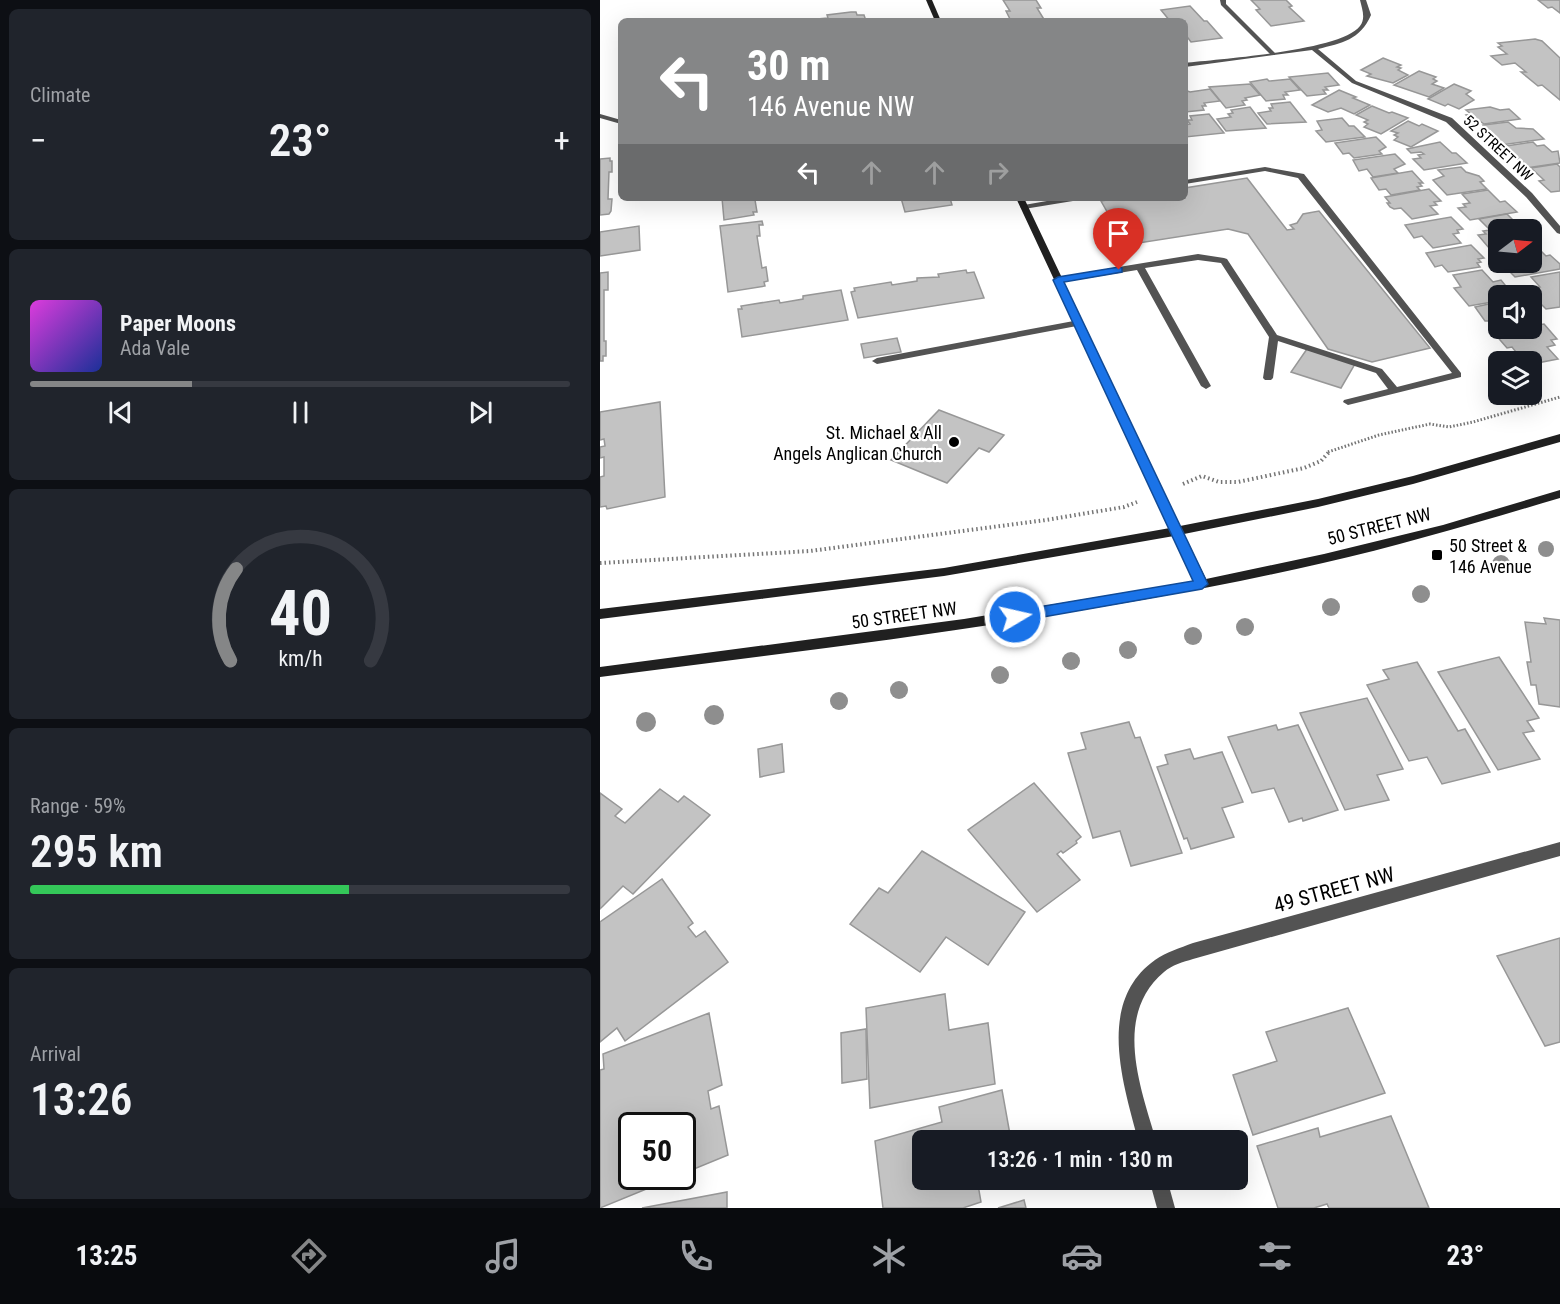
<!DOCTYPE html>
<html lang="en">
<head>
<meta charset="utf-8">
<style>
	:root { --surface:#171b24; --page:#20242c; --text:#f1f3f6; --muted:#9ea1a6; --line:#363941; --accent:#858687 }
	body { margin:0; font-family:"Roboto Condensed",sans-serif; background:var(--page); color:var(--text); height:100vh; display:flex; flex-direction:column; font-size:22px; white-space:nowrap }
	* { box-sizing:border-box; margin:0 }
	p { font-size:20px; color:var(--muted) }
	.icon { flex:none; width:33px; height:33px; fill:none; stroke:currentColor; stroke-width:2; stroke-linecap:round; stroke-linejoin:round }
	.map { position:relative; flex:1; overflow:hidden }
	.panel { display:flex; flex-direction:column; gap:9px; padding:9px; background:#0d0f14; width:600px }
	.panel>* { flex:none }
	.hud { position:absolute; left:18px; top:18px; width:570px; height:183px; border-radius:9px; box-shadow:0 6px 24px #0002; background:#858687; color:#fff; overflow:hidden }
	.needle { width:39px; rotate:74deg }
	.buttons { position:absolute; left:888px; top:219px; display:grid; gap:12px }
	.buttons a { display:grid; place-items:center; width:54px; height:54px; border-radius:9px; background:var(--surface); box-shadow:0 6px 24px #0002; font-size:30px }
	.speed { position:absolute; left:18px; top:1112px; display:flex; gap:12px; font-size:30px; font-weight:700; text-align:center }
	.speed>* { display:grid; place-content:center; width:78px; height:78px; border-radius:50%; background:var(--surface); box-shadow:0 6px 24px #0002; line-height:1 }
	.speed .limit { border:3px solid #111; border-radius:9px; background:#fff; color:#111 }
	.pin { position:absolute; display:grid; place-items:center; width:51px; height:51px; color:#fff; margin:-62px -26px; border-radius:50% 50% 50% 0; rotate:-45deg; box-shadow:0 0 6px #0007 }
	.pin .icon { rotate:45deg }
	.me { position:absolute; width:66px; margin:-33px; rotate:81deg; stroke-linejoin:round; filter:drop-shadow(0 0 4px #0008) }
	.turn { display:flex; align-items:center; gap:21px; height:126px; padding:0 30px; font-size:27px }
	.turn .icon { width:78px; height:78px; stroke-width:2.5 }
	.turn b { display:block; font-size:42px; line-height:51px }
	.lanes { display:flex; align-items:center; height:57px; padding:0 30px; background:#0003; justify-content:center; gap:30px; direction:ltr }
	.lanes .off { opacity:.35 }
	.big { font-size:45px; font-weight:600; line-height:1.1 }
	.panel .widget { flex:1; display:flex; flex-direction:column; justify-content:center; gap:9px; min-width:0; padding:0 21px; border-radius:9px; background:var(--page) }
	.panel .dial { align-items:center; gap:0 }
	.dial svg { height:156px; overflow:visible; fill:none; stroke:var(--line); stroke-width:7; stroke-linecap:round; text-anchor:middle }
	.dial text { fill:var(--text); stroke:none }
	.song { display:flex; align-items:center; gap:18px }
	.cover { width:72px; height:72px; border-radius:9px; background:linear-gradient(135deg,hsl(300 70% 55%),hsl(230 70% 35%)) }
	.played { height:6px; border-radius:3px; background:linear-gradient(90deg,var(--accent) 30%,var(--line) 30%) }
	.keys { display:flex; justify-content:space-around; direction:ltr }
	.heat { display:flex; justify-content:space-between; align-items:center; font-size:33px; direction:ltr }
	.charge { height:9px; border-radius:4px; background:linear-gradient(90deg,#34c759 59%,var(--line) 0) }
	.trip { position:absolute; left:312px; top:1130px; width:336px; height:60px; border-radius:9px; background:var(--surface); box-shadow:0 6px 24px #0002; font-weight:600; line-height:60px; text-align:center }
	.dock { display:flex; height:96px; justify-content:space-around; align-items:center; background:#090b0e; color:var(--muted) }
	.dock .icon { width:42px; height:42px }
	.dock .current { color:var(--accent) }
	.dock b { font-size:27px; color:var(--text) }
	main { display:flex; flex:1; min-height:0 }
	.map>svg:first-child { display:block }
	.building { fill:#c3c3c3; stroke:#979797; stroke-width:1.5 }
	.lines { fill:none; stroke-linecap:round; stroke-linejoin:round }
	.path-far1 { stroke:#757575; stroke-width:3; stroke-dasharray:1.5 2; stroke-linecap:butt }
	.path { stroke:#757575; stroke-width:4; stroke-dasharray:1.5 3; stroke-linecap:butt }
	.lane { fill:#535353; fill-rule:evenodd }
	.street { fill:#535353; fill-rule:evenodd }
	.secondary { fill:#202020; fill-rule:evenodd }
	.tree { fill:#8e8e8e }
	.route { fill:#1a73e8; stroke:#114b97; stroke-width:1.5 }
	.poi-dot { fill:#000; stroke:#fff; stroke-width:2 }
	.labels { text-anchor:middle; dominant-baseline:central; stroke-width:4.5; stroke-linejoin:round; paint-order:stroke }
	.far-street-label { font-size:15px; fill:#000; stroke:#fff }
	.poi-label { font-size:18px; fill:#000; stroke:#fff; text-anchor:end }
	.street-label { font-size:18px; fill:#000; stroke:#fff }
	.near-street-label { font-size:21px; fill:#000; stroke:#fff }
</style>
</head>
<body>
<main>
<section class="panel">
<div class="widget"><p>Climate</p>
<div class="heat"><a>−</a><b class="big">23°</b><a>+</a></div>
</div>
<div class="widget">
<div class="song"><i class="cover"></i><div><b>Paper Moons</b><p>Ada Vale</p></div></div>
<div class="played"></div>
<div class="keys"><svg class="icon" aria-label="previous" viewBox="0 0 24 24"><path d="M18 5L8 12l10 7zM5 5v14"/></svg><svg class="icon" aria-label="pause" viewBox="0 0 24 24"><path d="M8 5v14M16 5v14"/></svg><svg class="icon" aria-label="next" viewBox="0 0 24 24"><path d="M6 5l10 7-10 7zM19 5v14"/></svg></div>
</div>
<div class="widget dial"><svg viewBox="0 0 100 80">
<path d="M14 69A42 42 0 1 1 86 69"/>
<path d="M14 69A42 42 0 0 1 17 22" stroke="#858687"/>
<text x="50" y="56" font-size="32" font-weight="700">40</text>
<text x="50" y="72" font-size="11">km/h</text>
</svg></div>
<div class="widget"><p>Range · 59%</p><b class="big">295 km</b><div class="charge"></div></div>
<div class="widget"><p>Arrival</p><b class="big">13:26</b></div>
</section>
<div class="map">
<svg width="960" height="1208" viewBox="0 0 960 1208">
	<rect width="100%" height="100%" fill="#fff"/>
	<g class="building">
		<path d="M 403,0 L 436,0 L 441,8 L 437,8 L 445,21 L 411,21 L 406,11 L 410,11 Z"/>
		<path d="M 651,0 L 686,0 L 692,6 L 689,7 L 704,21 L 671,26 L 656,10 L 660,9 Z"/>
		<path d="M 938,0 L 960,0 L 960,13 L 952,7 L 948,8 Z"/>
		<path d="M 590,6 L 604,21 L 607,21 L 622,38 L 591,42 L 585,34 L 585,21 L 570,21 L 561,10 Z"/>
		<path d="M 251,12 L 256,12 L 257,15 L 264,15 L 266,21 L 269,21 L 217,19 L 228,18 L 227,15 Z"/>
		<path d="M 935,39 L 942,41 L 960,58 L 960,100 L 942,85 L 938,86 L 921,72 L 926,72 L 915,63 L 902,65 L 891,56 L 907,54 L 898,47 L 902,46 L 898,43 Z"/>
		<path d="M 783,58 L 801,65 L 797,67 L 801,68 L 798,70 L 808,75 L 793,83 L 767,76 L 771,74 L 761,70 Z"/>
		<path d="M 819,71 L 836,77 L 833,79 L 837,81 L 832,84 L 844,88 L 829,97 L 794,85 Z"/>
		<path d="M 728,73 L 739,85 L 725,87 L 728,90 L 723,90 L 726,94 L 707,96 L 689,77 Z"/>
		<path d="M 667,79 L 669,81 L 690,79 L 700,90 L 685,92 L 688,95 L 683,95 L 685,99 L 666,101 L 650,82 Z"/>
		<path d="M 650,84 L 660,95 L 645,98 L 647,100 L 642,101 L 645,105 L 626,108 L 609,87 Z"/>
		<path d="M 854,84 L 871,91 L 866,94 L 874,100 L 859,109 L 848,104 L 845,106 L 828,99 Z"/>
		<path d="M 610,89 L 620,101 L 604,103 L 606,106 L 602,106 L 604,110 L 585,112 L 585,90 L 590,92 Z"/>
		<path d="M 739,90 L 756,97 L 753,98 L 770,105 L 754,114 L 741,108 L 728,112 L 712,105 Z"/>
		<path d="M 690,102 L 706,122 L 667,124 L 658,113 L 671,111 L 669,108 L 673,108 L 671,104 Z"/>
		<path d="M 772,106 L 789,113 L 792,112 L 808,118 L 781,134 L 764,127 L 768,124 L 764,122 L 768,120 L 756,115 Z"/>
		<path d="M 650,107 L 666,128 L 626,131 L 617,119 L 631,117 L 628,114 L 633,113 L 631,110 Z"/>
		<path d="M 890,107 L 900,110 L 909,109 L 920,119 L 884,124 L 877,119 L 871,120 L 866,115 L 871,114 L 866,110 Z"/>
		<path d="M 609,114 L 624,133 L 585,137 L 585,125 L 590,124 L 587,120 L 592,120 L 590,116 Z"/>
		<path d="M 742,118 L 749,126 L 754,126 L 765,137 L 726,142 L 716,131 L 722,130 L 717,121 Z"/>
		<path d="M 808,121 L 819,126 L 822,124 L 838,131 L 811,147 L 794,140 L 798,137 L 794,135 L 798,133 L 791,131 Z"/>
		<path d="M 908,122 L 916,128 L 933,129 L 944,139 L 901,145 L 883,125 Z"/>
		<path d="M 776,137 L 786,147 L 779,151 L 782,154 L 754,158 L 749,153 L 743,154 L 735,143 Z"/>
		<path d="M 840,142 L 852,153 L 856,153 L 867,163 L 824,170 L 813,159 L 821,158 L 818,155 L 824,154 L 821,152 L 811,153 L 807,149 Z"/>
		<path d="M 933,142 L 937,146 L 944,145 L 952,152 L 958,151 L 960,163 L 926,168 L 906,146 Z"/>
		<path d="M 795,154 L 805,164 L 794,169 L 798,173 L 773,177 L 767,169 L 759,171 L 753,160 Z"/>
		<path d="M 10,158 L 10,161 L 12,161 L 12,172 L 9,172 L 8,199 L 12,199 L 11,211 L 9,214 L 0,215 L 0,159 Z"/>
		<path d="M 957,164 L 960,167 L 960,191 L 951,192 L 939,181 L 944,180 L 931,168 Z"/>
		<path d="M 861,167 L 866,172 L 879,176 L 884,181 L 880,182 L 887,189 L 847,195 L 833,180 L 844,176 L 838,170 Z"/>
		<path d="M 812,171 L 823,183 L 819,183 L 822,186 L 817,187 L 820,190 L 791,195 L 786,189 L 779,190 L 771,178 Z"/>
		<path d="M 647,178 L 687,230 L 694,229 L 690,225 L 697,223 L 703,214 L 719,211 L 830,348 L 772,362 L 728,349 L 648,234 L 628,229 L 526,245 L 501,201 L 517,198 L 585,198 L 585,188 Z"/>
		<path d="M 829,189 L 841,201 L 834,202 L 837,205 L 830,206 L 838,214 L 812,219 L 801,208 L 794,209 L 790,207 L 787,203 L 790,203 L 785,197 Z"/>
		<path d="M 888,190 L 900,202 L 905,201 L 917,212 L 870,220 L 858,208 L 866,207 L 863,204 L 870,203 L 862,194 Z"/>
		<path d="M 122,198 L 151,198 L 152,200 L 155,200 L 157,212 L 153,212 L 154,215 L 124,220 Z"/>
		<path d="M 301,198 L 350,198 L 352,205 L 305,212 Z"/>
		<path d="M 907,214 L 921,228 L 927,230 L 898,230 L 898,246 L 889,248 L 878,235 L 886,234 L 883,231 L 890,230 L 879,219 Z"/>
		<path d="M 851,217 L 863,229 L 857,230 L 859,233 L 853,234 L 861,243 L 833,248 L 822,236 L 814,238 L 805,225 Z"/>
		<path d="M 162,221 L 163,225 L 159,225 L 160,236 L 157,236 L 162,268 L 166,267 L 168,281 L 164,282 L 165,286 L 128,292 L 120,226 Z"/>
		<path d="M 39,226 L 40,250 L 0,256 L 0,232 Z"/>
		<path d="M 932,242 L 946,256 L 950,255 L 960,264 L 960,269 L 915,277 L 902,264 L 932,262 Z"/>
		<path d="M 871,245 L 884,258 L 878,259 L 881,262 L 877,263 L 880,267 L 848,272 L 842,265 L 835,267 L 826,253 Z"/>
		<path d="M 366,270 L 367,273 L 374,272 L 384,298 L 258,318 L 251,292 L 255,291 L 254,288 L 291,282 L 292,285 L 317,281 L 317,278 L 339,277 L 338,274 Z"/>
		<path d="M 882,270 L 893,282 L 901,280 L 914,296 L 898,296 L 898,301 L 869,306 L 854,288 L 861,287 L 853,275 Z"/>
		<path d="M 8,272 L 8,290 L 4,290 L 4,341 L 6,341 L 6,356 L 3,356 L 3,361 L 0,361 L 0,273 Z"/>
		<path d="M 960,272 L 960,307 L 946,309 L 930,293 L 938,292 L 934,288 L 940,287 L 931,277 Z"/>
		<path d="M 241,290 L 248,320 L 142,337 L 138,309 L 142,309 L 141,306 L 179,300 L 180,303 L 203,299 L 203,296 Z"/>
		<path d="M 898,302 L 898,327 L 892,321 L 885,321 L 875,307 Z"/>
		<path d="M 944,324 L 957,339 L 951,340 L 955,345 L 947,347 L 958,359 L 932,364 L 932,362 L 924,362 L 912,347 L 907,348 L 894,333 L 932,328 L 932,326 Z"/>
		<path d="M 297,338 L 301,352 L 264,358 L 261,344 Z"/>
		<path d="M 707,349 L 755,364 L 741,388 L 691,372 Z"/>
		<path d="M 60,402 L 65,497 L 7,509 L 6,506 L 0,507 L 0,477 L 4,476 L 4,457 L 0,458 L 0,447 L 5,446 L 4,439 L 0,440 L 0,412 Z"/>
		<path d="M 339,410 L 404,435 L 389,452 L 379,448 L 347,483 L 291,460 Z"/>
		<path d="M 944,618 L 960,620 L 960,707 L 939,704 L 936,685 L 931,685 L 927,662 L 931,662 L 925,622 L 946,624 Z"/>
		<path d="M 899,657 L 939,718 L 927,721 L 934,731 L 923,733 L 940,759 L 898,770 L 838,672 Z"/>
		<path d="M 817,662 L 858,731 L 865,729 L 890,772 L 842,784 L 827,757 L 809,761 L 767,685 L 789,679 L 783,670 Z"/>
		<path d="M 767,698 L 803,769 L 777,775 L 789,800 L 745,810 L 700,713 Z"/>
		<path d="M 529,722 L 535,738 L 540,737 L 582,853 L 531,866 L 520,831 L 493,838 L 468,753 L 486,749 L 481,733 Z"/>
		<path d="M 676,725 L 678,730 L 698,725 L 738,810 L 703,821 L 702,818 L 689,822 L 674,788 L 652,793 L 628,737 Z"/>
		<path d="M 182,744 L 184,772 L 160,777 L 158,749 Z"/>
		<path d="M 590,749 L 594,759 L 622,752 L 643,802 L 622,808 L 634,837 L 591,849 L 587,838 L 584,839 L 557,767 L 568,764 L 565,755 Z"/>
		<path d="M 434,783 L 481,837 L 476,841 L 477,843 L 463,853 L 461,851 L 457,854 L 480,880 L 437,912 L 368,830 Z"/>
		<path d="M 60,789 L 78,802 L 84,796 L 110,815 L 33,894 L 23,886 L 0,909 L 0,793 L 22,809 L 15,816 L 25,823 Z"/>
		<path d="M 322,851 L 425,912 L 388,965 L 346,937 L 320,972 L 250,924 L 279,888 L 288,893 Z"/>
		<path d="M 62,879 L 93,923 L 88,927 L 96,937 L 105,931 L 128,962 L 25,1041 L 17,1028 L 0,1042 L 0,922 Z"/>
		<path d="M 960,938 L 960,1042 L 945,1046 L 897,956 Z"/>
		<path d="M 345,994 L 349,1030 L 388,1023 L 395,1084 L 270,1108 L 266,1008 Z"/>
		<path d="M 748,1008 L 785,1093 L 653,1135 L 633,1075 L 677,1061 L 666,1032 Z"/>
		<path d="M 109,1013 L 122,1085 L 108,1091 L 111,1109 L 119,1106 L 128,1155 L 82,1174 L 82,1125 L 32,1125 L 32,1176 L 78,1176 L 0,1208 L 0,1070 L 4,1069 L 3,1054 Z"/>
		<path d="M 266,1029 L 267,1079 L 242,1083 L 241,1033 Z"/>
		<path d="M 402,1090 L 411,1140 L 322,1140 L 322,1179 L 377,1179 L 381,1202 L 363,1208 L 283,1208 L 275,1141 L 342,1122 L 339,1107 Z"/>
		<path d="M 791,1116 L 829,1208 L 729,1208 L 727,1204 L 714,1208 L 678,1208 L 657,1146 L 718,1128 L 720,1137 Z"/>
		<path d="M 127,1192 L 127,1208 L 42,1208 Z"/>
		<path d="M 424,1200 L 426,1208 L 398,1208 Z"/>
	</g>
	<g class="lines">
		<path class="path-far1" d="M 728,452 L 779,435 L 830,424 L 849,427 L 873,422 L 960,397"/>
		<g class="path">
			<path d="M 583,484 L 602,476 L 619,482 L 638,482 L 704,468 L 721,461 L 730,451"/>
			<path d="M 0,563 L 210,551 L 446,520 L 524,507 L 537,502"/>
		</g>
		<g class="lane">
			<path d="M 620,0 L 626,0 L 626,4 L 675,53 L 675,55 L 671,55 L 621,5 Z"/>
			<path d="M 665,167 L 704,174 L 861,373 L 861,377 L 748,405 L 743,402 L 744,400 L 788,389 L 776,373 L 678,341 L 673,378 L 671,380 L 665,380 L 663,378 L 669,337 L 621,263 L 598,260 L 545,268 L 611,386 L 606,389 L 601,386 L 537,270 L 458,283 L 454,280 L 458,277 L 598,254 L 624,258 L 627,259 L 677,335 L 782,369 L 797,387 L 852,373 L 698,178 L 665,171 L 585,184 L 585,180 Z"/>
			<path d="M 464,198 L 483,198 L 479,200 L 424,209 L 420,207 L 424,205 Z"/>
			<path d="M 479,320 L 482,321 L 482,325 L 277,364 L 272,361 L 277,358 Z"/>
		</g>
		<g class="street">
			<path d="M 760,0 L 766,0 L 771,15 C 760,40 742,43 718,49 L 756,81 L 852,118 L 932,193 L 960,226 L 960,234 L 957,233 L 926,197 L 846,122 L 752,83 L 712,50 L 585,67 L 585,63 C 619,59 741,51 760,26 C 766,18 762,9 760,0 Z"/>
			<path d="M 0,114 L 21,120 L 21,124 L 0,118 Z"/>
			<path d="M 960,842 L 960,856 L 593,959 C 583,962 572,965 564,972 C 513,1015 540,1086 556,1140 L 538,1140 C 523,1083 496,1002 555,960 C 566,952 580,948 593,943 Z"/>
			<path d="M 549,1179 L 567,1179 L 575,1208 L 557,1208 Z"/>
		</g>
		<g class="secondary">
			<path d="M 326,0 L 332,0 L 341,21 L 335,21 Z"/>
			<path d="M 416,198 L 424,198 L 580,526 L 718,499 L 813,476 L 960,434 L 960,442 L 813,484 L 718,507 L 584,534 L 606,579 L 724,554 L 843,525 L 960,490 L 960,498 C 882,521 803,545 723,563 C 485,618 242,646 0,677 L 0,667 L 364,619 L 595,581 L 574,536 L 344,576 L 0,619 L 0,609 L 344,568 L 570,528 Z"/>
		</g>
	</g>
	<g class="tree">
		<circle cx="946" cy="549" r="8"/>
		<circle cx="901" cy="564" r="9"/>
		<circle cx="821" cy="594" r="9"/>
		<circle cx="731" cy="607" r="9"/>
		<circle cx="645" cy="627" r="9"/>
		<circle cx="593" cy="636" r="9"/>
		<circle cx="528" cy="650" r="9"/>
		<circle cx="471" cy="661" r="9"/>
		<circle cx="400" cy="675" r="9"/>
		<circle cx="299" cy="690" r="9"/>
		<circle cx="239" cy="701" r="9"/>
		<circle cx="114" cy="715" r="10"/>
		<circle cx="46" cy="722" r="10"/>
	</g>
	<path class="route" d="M 519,267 L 522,268 L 522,272 L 464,282 L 608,584 L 602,589 L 415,622 L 408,617 L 415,611 L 593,581 L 453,280 L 458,277 Z"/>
	<g class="poi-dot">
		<circle cx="354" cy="442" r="6"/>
		<rect x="831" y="549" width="12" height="12" rx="3"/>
	</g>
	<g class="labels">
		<g class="far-street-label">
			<text transform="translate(898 148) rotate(43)">52 STREET NW</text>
		</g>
		<g class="poi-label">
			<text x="342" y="432">St. Michael &amp; All<tspan x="342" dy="21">Angels Anglican Church</tspan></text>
			<text x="849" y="545" text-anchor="start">50 Street &amp;<tspan x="849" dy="21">146 Avenue</tspan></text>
		</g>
		<g class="street-label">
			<text transform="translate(779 526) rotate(-14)">50 STREET NW</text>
			<text transform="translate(304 615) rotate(-8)">50 STREET NW</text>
		</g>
		<g class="near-street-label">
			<text transform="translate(734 890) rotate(-15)">49 STREET NW</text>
		</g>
	</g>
</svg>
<div class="buttons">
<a><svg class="needle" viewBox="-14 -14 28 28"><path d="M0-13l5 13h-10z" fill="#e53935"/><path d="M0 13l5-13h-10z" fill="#9ea1a6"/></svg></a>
<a><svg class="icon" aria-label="sound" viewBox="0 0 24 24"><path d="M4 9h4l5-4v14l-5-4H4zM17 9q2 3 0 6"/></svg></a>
<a><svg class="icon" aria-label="layers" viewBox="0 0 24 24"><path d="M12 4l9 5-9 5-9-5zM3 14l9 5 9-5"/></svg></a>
</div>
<div class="speed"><div class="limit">50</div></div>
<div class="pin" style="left:519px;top:270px;background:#d93025"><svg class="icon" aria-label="arrive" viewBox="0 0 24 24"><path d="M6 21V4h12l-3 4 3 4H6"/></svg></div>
<svg class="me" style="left:415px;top:617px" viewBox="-20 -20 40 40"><circle r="17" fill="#1a73e8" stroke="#fff" stroke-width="3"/><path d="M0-11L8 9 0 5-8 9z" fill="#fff"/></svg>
<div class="trip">13:26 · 1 min · 130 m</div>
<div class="hud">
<div class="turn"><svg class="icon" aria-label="left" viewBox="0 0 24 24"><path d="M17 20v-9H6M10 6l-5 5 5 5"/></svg><div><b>30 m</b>146 Avenue NW</div></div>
<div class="lanes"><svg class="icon" aria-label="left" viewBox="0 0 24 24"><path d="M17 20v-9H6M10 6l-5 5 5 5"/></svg><svg class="icon off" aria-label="ahead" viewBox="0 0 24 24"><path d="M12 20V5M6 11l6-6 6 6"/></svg><svg class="icon off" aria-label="ahead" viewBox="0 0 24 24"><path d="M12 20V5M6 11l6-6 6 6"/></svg><svg class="icon off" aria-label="right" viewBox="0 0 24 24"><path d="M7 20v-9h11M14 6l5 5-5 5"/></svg></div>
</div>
</div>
</main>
<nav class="dock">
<b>13:25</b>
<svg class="icon current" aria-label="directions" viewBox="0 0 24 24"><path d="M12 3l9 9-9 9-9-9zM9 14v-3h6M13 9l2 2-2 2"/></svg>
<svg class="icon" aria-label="music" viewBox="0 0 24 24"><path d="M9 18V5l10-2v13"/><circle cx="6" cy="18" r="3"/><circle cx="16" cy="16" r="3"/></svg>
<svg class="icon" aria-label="phone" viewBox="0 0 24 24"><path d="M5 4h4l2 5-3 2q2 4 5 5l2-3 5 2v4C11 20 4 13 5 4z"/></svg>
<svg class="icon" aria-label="climate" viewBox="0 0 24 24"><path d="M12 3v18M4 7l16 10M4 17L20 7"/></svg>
<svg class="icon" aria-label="car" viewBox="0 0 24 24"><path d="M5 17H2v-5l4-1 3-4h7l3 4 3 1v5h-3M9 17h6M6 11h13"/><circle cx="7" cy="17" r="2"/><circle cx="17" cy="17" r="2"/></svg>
<svg class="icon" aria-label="filters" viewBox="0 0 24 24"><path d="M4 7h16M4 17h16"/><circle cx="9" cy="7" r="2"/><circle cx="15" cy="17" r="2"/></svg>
<b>23°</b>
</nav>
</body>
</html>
